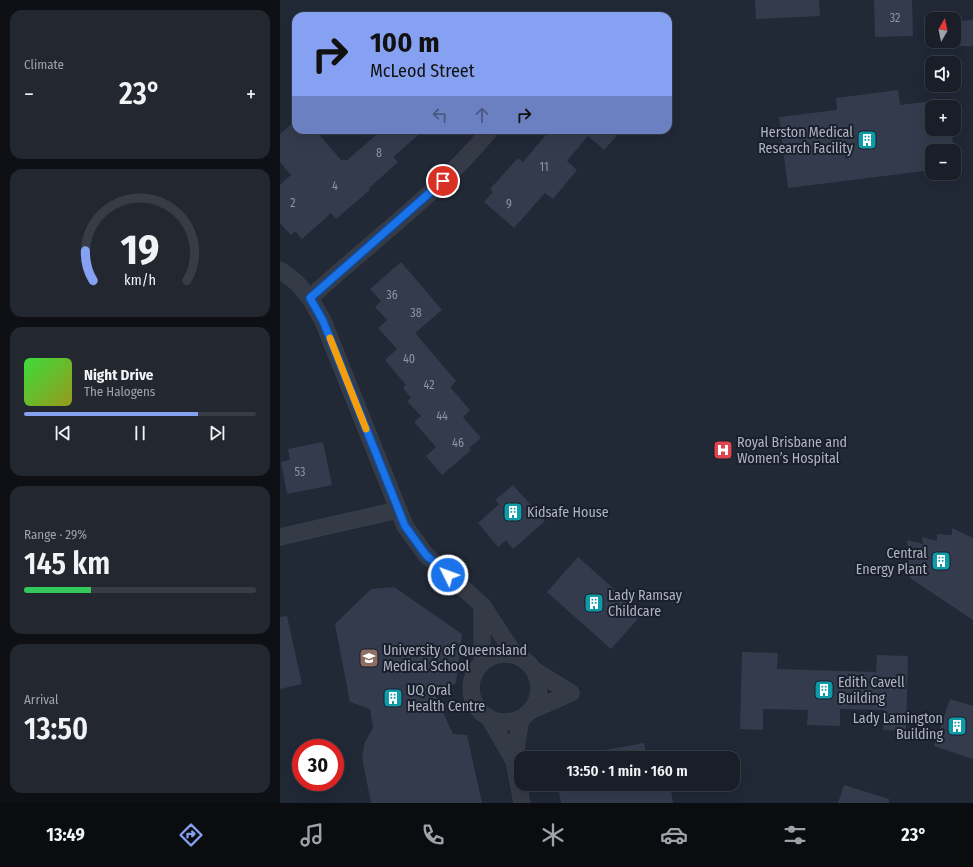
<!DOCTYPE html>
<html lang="en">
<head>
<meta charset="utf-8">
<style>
	:root { --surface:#191e28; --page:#222730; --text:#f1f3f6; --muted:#9fa2a8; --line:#373c45; --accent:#86a1f2 }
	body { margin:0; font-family:"Fira Sans Condensed",sans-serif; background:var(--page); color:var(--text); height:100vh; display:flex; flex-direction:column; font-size:15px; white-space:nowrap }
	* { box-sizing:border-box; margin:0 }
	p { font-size:13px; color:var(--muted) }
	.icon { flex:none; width:22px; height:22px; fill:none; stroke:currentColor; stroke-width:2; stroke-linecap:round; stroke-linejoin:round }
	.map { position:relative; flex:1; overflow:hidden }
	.side { display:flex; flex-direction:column; gap:10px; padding:10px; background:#0e1016; width:280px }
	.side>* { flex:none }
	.banner { position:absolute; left:12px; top:12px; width:380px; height:122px; border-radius:12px; box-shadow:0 4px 16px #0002,0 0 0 1px var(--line); background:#86a1f2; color:#111; overflow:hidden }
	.needle { width:26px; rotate:9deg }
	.tools { position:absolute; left:645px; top:12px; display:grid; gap:8px }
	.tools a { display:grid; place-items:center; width:36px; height:36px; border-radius:8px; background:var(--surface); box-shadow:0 4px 16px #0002,0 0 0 1px var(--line); font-size:20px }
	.speed { position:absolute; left:12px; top:739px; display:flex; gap:8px; font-size:20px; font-weight:700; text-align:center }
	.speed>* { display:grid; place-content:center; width:52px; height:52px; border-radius:50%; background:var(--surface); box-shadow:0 4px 16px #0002,0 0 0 1px var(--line); line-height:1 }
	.speed .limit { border:6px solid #d22; background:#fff; color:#111 }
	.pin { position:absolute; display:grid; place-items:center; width:34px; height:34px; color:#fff; margin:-17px; border:2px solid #fff; border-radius:50%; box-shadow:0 1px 4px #0007 }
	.me { position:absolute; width:44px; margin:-22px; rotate:312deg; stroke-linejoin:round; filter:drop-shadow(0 0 3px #0008) }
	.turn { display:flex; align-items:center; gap:14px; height:84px; padding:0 12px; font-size:18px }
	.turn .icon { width:52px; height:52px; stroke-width:2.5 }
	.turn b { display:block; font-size:28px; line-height:34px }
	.lanes { display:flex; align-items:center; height:38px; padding:0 12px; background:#0003; justify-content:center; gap:20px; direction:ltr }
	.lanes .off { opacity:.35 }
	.big { font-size:30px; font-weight:600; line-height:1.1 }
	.side .tile { flex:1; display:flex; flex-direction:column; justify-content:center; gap:6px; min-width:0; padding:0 14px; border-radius:12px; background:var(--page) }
	.side .dial { align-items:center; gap:0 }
	.dial svg { height:104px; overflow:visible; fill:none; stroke:var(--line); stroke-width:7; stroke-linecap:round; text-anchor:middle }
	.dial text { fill:var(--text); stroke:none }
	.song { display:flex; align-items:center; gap:12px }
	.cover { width:48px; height:48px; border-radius:6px; background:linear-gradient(135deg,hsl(120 70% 55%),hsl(60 70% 35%)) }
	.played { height:4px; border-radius:2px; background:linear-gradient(90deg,var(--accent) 75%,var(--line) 75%) }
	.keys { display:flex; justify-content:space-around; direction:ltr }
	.heat { display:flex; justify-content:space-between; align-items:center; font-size:22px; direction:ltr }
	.charge { height:6px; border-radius:3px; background:linear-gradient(90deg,#34c759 29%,var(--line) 0) }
	.trip { position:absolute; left:234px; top:751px; width:226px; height:40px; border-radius:12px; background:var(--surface); box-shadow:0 4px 16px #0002,0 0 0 1px var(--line); font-weight:600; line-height:40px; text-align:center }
	.dock { display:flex; height:64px; justify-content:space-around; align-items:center; background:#0a0c10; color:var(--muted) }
	.dock .icon { width:28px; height:28px }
	.dock .active { color:var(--accent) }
	.dock b { font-size:18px; color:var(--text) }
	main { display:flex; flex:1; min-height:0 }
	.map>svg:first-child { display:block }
	.building { fill:#343b4d }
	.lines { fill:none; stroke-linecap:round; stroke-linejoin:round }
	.minor-casing { stroke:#3e4351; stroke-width:17 }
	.minor { stroke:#353a47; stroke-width:16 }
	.route-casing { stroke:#114b97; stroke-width:10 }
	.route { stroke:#1a73e8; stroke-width:7 }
	.slow { stroke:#f59e0b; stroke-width:7 }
	.labels { text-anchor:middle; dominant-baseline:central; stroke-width:4; stroke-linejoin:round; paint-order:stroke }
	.number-label { font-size:12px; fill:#8e94a4 }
	.poi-label { font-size:14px; fill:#afb4c4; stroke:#1a1f2c; text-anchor:start }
</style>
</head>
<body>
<main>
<section class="side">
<div class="tile"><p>Climate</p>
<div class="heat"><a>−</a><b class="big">23°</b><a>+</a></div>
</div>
<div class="tile dial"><svg viewBox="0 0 100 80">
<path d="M14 69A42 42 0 1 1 86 69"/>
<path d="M14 69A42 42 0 0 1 8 46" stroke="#86a1f2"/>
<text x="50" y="56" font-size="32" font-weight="700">19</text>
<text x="50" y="72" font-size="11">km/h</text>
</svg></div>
<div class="tile">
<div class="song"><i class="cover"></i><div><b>Night Drive</b><p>The Halogens</p></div></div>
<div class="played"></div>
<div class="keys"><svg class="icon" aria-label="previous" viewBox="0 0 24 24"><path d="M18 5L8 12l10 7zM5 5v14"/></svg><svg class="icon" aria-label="pause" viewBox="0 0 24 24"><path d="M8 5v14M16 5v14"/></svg><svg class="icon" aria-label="next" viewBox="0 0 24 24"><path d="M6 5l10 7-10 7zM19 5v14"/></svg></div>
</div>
<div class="tile"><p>Range · 29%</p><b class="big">145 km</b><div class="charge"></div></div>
<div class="tile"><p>Arrival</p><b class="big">13:50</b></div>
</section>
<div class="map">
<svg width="693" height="803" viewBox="0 0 693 803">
	<rect width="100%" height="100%" fill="#212836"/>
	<g class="building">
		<path d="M 475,0 L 539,0 L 540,16 L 476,19 Z"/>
		<path d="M 594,0 L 632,0 L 633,36 L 595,37 Z"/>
		<path d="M 693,20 L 693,46 L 674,46 L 674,21 Z"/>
		<path d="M 618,90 L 620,105 L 668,99 L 669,107 L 652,107 L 652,129 L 671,129 L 676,167 L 674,167 L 674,151 L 652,151 L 652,170 L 508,188 L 499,117 L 557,110 L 556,98 Z"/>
		<path d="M 16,120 L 16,130 L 35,130 L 62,161 L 64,159 L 66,161 L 102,130 L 144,130 L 113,157 L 118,162 L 89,188 L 90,190 L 56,219 L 51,213 L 22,239 L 15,231 L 11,235 L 0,223 L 0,185 L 11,175 L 0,162 L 0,134 Z"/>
		<path d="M 270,130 L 342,130 L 324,150 L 308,136 L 287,161 L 297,170 L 273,199 L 265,193 L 234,228 L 204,202 L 213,192 L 210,189 L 238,158 L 243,162 Z"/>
		<path d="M 121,262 L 162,310 L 135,333 L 176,381 L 170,387 L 190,410 L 183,417 L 201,438 L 189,448 L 191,450 L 162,475 L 146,456 L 156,447 L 134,422 L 141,416 L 127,401 L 131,398 L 123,388 L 126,385 L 105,360 L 117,349 L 98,328 L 107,320 L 95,307 L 101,301 L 90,289 Z"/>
		<path d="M 43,442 L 52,485 L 7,494 L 1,462 L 10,460 L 8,449 Z"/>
		<path d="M 233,485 L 265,521 L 233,549 L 226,540 L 218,547 L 198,523 L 219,504 L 215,500 Z"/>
		<path d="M 672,528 L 693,538 L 693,620 L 630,578 L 627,540 L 643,544 L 642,537 L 657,541 L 657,534 L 672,535 Z"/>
		<path d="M 298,557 L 362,614 L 331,649 L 267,592 Z"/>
		<path d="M 114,587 L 182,634 L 176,683 L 155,695 L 173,734 L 187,735 L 202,803 L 91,803 L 82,757 L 85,742 L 93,728 L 90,709 L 70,702 L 55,624 L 91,589 Z"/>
		<path d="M 7,616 L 22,684 L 0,689 L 0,617 Z"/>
		<path d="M 462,652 L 498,653 L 497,669 L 596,672 L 597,655 L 628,656 L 626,731 L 603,730 L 604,710 L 560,709 L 560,726 L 527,725 L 528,710 L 483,709 L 483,730 L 460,729 Z"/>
		<path d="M 670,699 L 693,706 L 693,759 L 654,746 Z"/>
		<path d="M 364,743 L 367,758 L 291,758 L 291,756 Z"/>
		<path d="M 290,784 L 390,784 L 393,803 L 281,803 L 278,786 Z"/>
		<path d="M 564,785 L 609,799 L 609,803 L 558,803 Z"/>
	</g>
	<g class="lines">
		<defs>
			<g id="minor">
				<path d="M 0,270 L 16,282 L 30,298 L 43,321 L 125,526 L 146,555 L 202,605 L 235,655"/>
				<path d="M 30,298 C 90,242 158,194 210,130"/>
				<path d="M 0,537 L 118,510"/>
				<path d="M 202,605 L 202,662"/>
				<circle cx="225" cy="688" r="34"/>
				<path d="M 254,670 L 291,693"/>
				<path d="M 250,711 L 291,693"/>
				<path d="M 241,718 L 234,761 L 242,803"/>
				<path d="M 210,719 L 234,761"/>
			</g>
		</defs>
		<use href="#minor" class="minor-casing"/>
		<use href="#minor" class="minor"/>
	</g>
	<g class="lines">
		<defs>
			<path id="route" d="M 163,181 L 30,298 L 43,321 L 125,526 L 146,555 L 168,575"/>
		</defs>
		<use href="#route" class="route-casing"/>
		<use href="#route" class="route"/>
		<path class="slow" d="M 50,338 L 86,429"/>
	</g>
	<defs>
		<symbol id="building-square" viewBox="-11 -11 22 22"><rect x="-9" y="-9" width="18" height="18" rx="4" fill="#0f9aa8" stroke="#1a1f2c"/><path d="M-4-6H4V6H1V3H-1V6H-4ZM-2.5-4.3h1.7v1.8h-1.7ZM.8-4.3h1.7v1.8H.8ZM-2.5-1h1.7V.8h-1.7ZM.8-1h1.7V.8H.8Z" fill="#fff"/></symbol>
		<symbol id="hospital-square" viewBox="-11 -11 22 22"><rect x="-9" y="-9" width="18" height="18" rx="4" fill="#e0444e" stroke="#1a1f2c"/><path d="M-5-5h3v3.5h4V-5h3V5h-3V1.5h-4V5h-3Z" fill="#fff"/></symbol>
		<symbol id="university-square" viewBox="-11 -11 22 22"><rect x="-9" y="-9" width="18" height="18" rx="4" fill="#8d6e63" stroke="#1a1f2c"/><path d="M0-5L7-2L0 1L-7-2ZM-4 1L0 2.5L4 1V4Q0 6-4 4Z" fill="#fff"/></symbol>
	</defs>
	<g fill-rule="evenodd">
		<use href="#building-square" x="576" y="129" width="22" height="22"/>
		<use href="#hospital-square" x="432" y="439" width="22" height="22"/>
		<use href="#building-square" x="222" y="501" width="22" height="22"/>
		<use href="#building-square" x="650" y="550" width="22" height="22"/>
		<use href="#building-square" x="303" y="592" width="22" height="22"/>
		<use href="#university-square" x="78" y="647" width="22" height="22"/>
		<use href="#building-square" x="533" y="679" width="22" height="22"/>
		<use href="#building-square" x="102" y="687" width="22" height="22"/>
		<use href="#building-square" x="666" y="715" width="22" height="22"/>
	</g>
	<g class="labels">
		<g class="number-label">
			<text x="615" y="18">32</text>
			<text x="99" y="153">8</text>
			<text x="264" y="167">11</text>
			<text x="55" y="186">4</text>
			<text x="13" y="203">2</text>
			<text x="229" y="204">9</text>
			<text x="112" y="295">36</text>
			<text x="136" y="313">38</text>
			<text x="129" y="359">40</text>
			<text x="149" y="385">42</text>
			<text x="162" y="416">44</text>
			<text x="178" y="443">46</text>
			<text x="20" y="472">53</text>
		</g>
		<g class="poi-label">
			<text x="573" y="132" text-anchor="end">Herston Medical<tspan x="573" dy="16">Research Facility</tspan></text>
			<text x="457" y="442">Royal Brisbane and<tspan x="457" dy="16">Women’s Hospital</tspan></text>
			<text x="247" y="512">Kidsafe House</text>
			<text x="647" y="553" text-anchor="end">Central<tspan x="647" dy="16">Energy Plant</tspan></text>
			<text x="328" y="595">Lady Ramsay<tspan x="328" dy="16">Childcare</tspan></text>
			<text x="103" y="650">University of Queensland<tspan x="103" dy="16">Medical School</tspan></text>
			<text x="558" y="682">Edith Cavell<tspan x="558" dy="16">Building</tspan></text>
			<text x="127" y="690">UQ Oral<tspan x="127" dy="16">Health Centre</tspan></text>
			<text x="663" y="718" text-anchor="end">Lady Lamington<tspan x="663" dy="16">Building</tspan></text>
		</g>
	</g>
</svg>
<div class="tools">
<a><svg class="needle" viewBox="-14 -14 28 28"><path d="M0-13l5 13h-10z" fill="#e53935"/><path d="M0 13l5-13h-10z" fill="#9fa2a8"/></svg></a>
<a><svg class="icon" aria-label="sound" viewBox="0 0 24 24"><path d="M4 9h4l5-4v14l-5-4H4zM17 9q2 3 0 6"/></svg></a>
<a>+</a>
<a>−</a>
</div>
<div class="speed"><div class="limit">30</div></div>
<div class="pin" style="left:163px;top:181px;background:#d93025"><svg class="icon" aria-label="arrive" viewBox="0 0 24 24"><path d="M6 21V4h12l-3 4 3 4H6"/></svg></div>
<svg class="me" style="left:168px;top:575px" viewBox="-20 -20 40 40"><circle r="17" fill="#1a73e8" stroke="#fff" stroke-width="3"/><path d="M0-11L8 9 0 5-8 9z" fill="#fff"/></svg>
<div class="trip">13:50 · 1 min · 160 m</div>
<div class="banner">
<div class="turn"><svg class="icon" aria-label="right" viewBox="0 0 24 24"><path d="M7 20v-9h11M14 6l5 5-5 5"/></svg><div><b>100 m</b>McLeod Street</div></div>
<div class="lanes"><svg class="icon off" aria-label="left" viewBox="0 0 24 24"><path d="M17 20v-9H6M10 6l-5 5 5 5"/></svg><svg class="icon off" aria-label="ahead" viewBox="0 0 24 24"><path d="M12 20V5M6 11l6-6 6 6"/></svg><svg class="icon" aria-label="right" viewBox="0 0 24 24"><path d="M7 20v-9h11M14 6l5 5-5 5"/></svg></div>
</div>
</div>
</main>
<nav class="dock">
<b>13:49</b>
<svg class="icon active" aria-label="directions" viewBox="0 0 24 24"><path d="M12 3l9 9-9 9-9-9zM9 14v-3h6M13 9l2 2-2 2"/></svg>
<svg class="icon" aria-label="music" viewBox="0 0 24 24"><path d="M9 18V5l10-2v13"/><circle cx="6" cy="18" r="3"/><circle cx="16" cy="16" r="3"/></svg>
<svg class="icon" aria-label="phone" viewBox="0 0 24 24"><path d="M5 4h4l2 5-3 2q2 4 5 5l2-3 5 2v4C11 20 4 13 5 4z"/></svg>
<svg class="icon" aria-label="climate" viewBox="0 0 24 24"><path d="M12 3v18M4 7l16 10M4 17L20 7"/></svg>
<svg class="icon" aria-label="car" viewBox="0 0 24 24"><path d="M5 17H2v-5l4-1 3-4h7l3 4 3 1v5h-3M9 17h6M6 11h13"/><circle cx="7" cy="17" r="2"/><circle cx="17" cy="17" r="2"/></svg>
<svg class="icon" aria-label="filters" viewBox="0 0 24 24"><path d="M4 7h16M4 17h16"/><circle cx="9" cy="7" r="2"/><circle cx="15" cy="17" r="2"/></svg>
<b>23°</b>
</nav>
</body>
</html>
